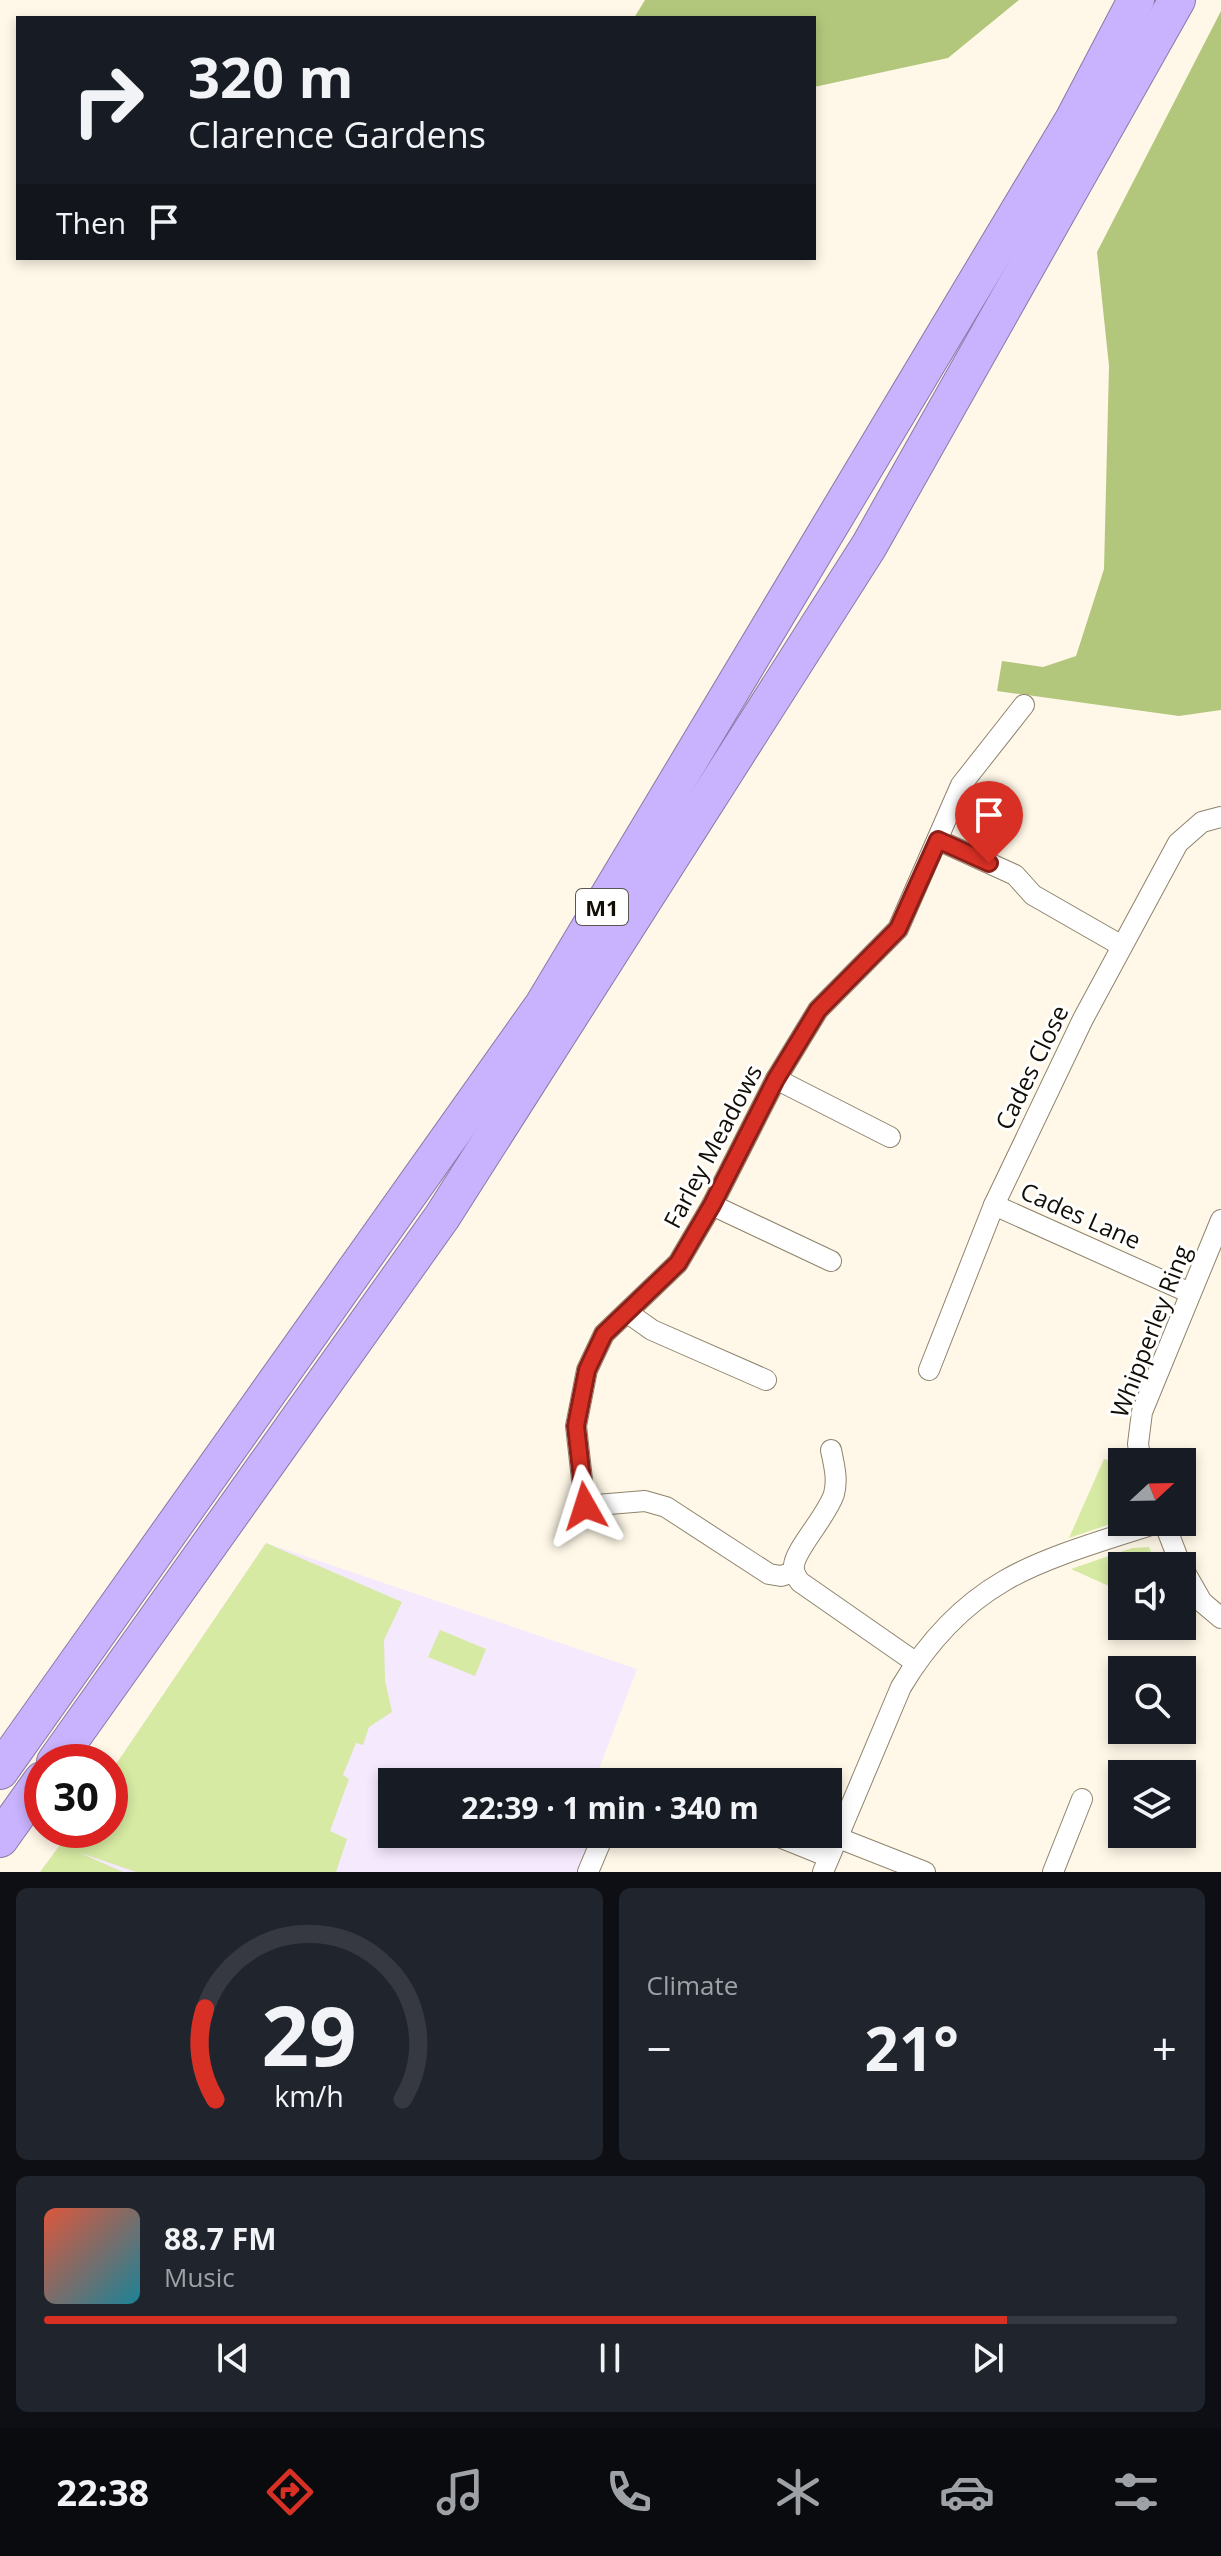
<!DOCTYPE html>
<html lang="en">
<head>
<meta charset="utf-8">
<style>
	:root { --surface:#171b24; --page:#20242c; --text:#f1f3f6; --muted:#9ea1a6; --line:#363941; --accent:#d93025 }
	body { margin:0; font-family:"Open Sans",sans-serif; background:var(--page); color:var(--text); height:100vh; display:flex; flex-direction:column; font-size:30px; white-space:nowrap }
	* { box-sizing:border-box; margin:0 }
	p { font-size:26px; color:var(--muted) }
	.icon { flex:none; width:44px; height:44px; fill:none; stroke:currentColor; stroke-width:2; stroke-linecap:round; stroke-linejoin:round }
	.map { position:relative; height:1872px; overflow:hidden }
	.panel { display:flex; flex-direction:column; gap:16px; padding:16px; background:#0d0f14; flex:1 }
	.panel>* { flex:none }
	.hud { position:absolute; left:16px; top:16px; width:800px; height:244px; border-radius:0px; box-shadow:0 4px 12px #0003; background:#171b24; color:var(--text); overflow:hidden }
	.needle { width:52px; rotate:68deg }
	.controls { position:absolute; left:1108px; top:1448px; display:grid; gap:16px }
	.controls a { display:grid; place-items:center; width:88px; height:88px; border-radius:0px; background:var(--surface); box-shadow:0 4px 12px #0003; font-size:40px }
	.speed { position:absolute; left:24px; top:1744px; display:flex; gap:16px; font-size:40px; font-weight:700; text-align:center }
	.speed>* { display:grid; place-content:center; width:104px; height:104px; border-radius:50%; background:var(--surface); box-shadow:0 4px 12px #0003; line-height:1 }
	.speed .limit { border:12px solid #d22; background:#fff; color:#111 }
	.pin { position:absolute; display:grid; place-items:center; width:68px; height:68px; color:#fff; margin:-82px -34px; border-radius:50% 50% 50% 0; rotate:-45deg; box-shadow:0 0 8px #0007 }
	.pin .icon { rotate:45deg }
	.me { position:absolute; width:88px; margin:-44px; rotate:354deg; stroke-linejoin:round; filter:drop-shadow(0 0 6px #0008) }
	.turn { display:flex; align-items:center; gap:28px; height:168px; padding:0 40px; font-size:36px }
	.turn .icon { width:104px; height:104px; stroke-width:2.5 }
	.turn b { display:block; font-size:56px; line-height:68px }
	.then { display:flex; align-items:center; height:76px; padding:0 40px; background:#0003; gap:16px; font-size:30px }
	.big { font-size:60px; font-weight:700; line-height:1.1 }
	.panel .widget { flex:1; display:flex; flex-direction:column; justify-content:center; gap:12px; min-width:0; padding:0 28px; border-radius:12px; background:var(--page) }
	.panel .dial { align-items:center; gap:0 }
	.dial svg { height:208px; overflow:visible; fill:none; stroke:var(--line); stroke-width:7; stroke-linecap:round; text-anchor:middle }
	.dial text { fill:var(--text); stroke:none }
	.song { display:flex; align-items:center; gap:24px }
	.cover { width:96px; height:96px; border-radius:12px; background:linear-gradient(135deg,hsl(10 70% 55%),hsl(190 70% 35%)) }
	.played { height:8px; border-radius:4px; background:linear-gradient(90deg,var(--accent) 85%,var(--line) 85%) }
	.keys { display:flex; justify-content:space-around; direction:ltr }
	.heat { display:flex; justify-content:space-between; align-items:center; font-size:44px; direction:ltr }
	.panel .tiles { flex:1; display:grid; gap:16px; grid-template-columns:1fr 1fr }
	.widget:last-child { grid-column:span 2 }
	.trip { position:absolute; left:378px; top:1768px; width:464px; height:80px; border-radius:0px; background:var(--surface); box-shadow:0 4px 12px #0003; font-weight:700; line-height:80px; text-align:center }
	.tabs { display:flex; height:128px; justify-content:space-around; align-items:center; background:#090b0e; color:var(--muted) }
	.tabs .icon { width:56px; height:56px }
	.tabs .on { color:var(--accent) }
	.tabs b { font-size:36px; color:var(--text) }
	.map>svg:first-child { display:block }
	.education { fill:#f5e9fe }
	.green { fill:#d6eaa3 }
	.forest { fill:#b3c77c }
	.lines { fill:none; stroke-linecap:round; stroke-linejoin:round }
	.street-casing { stroke:#8d846c; stroke-width:22 }
	.highway-casing { stroke:#8979a7; stroke-width:38 }
	.street { stroke:#fff; stroke-width:20 }
	.highway { stroke:#c9b2fe; stroke-width:36 }
	.route-casing { stroke:#8d1f18; stroke-width:20 }
	.route { stroke:#d93025; stroke-width:14 }
	.labels { text-anchor:middle; dominant-baseline:central; stroke-width:6; stroke-linejoin:round; paint-order:stroke }
	.shield { fill:#fff; stroke:#595651; stroke-width:2 }
	.shield-label { font-size:22px; font-weight:bold; fill:#120e06 }
	.street-label { font-size:24px; fill:#120e06; stroke:#fff }
</style>
</head>
<body>
<div class="map">
<svg width="1221" height="1872" viewBox="0 0 1221 1872">
	<rect width="100%" height="100%" fill="#fff8e8"/>
	<path class="education" d="M 266,1543 L 637,1669 L 594,1782 L 392,1782 L 392,1834 L 596,1834 L 581,1872 L 40,1872 L 71,1830 L 110,1830 L 110,1773 Z"/>
	<g class="green">
		<path d="M 1104,1459 L 1117,1463 L 1122,1475 L 1122,1520 L 1069,1538 Z"/>
		<path d="M 266,1543 L 402,1602 L 384,1640 L 385,1680 L 392,1712 L 369,1727 L 363,1745 L 356,1743 L 343,1775 L 349,1779 L 330,1831 L 347,1839 L 336,1872 L 136,1872 L 78,1852 L 123,1872 L 40,1872 L 71,1830 L 110,1830 L 110,1773 Z"/>
		<path d="M 1149,1547 L 1157,1566 L 1122,1566 L 1122,1592 L 1071,1569 L 1132,1548 Z"/>
		<path d="M 440,1630 L 486,1649 L 475,1676 L 428,1657 Z"/>
	</g>
	<g class="forest">
		<path d="M 645,0 L 1019,0 L 948,58 L 814,87 L 814,18 L 634,18 Z"/>
		<path d="M 1221,11 L 1221,710 L 1179,716 L 997,691 L 1002,661 L 1043,667 L 1076,656 L 1104,569 L 1109,366 L 1097,252 Z"/>
	</g>
	<g class="lines">
		<defs>
			<g id="street">
				<path d="M 938,840 L 1015,875 L 1033,895 L 1122,946"/>
				<path d="M 776,1079 L 890,1137"/>
				<path d="M 712,1205 L 831,1261"/>
				<path d="M 994,1205 L 1190,1293"/>
				<path d="M 628,1313 L 652,1330 L 766,1380"/>
				<path d="M 929,1370 L 994,1205 L 1083,1019 L 1178,843 L 1202,822 L 1221,817"/>
				<path d="M 831,1450 C 834,1465 838,1479 834,1494 C 827,1516 796,1548 794,1565 C 793,1572 796,1577 800,1582 L 915,1662"/>
				<path d="M 1141,1462 L 1138,1444 L 1142,1412 L 1221,1220"/>
				<path d="M 1164,1522 L 1181,1566"/>
				<path d="M 1182,1567 L 1202,1602 L 1221,1618"/>
				<path d="M 794,1572 L 781,1576 L 769,1574 L 666,1507 L 645,1501 L 585,1506 L 576,1426 L 587,1370 L 604,1334 L 678,1263 L 712,1205 L 776,1079 L 818,1010 L 898,929 L 961,785 L 1024,705"/>
				<path d="M 772,1834 L 829,1857"/>
				<path d="M 836,1837 L 925,1872"/>
				<path d="M 588,1872 L 604,1834"/>
				<path d="M 823,1872 L 901,1687 C 926,1645 961,1606 1004,1581 C 1046,1556 1112,1538 1160,1522"/>
				<path d="M 1053,1872 L 1082,1799"/>
			</g>
			<g id="highway">
				<path d="M 55,1762 L 442,1217 L 869,546 L 1177,0"/>
				<path d="M 0,1771 L 543,1005 L 1073,120 L 1136,0"/>
				<path d="M 0,1839 L 42,1780"/>
			</g>
		</defs>
		<use href="#street" class="street-casing"/>
		<use href="#highway" class="highway-casing"/>
		<use href="#street" class="street"/>
		<use href="#highway" class="highway"/>
	</g>
	<g class="lines">
		<defs>
			<path id="route" d="M 585,1506 L 576,1426 L 587,1370 L 604,1334 L 678,1263 L 712,1205 L 776,1079 L 818,1010 L 898,929 L 938,840 L 989,863"/>
		</defs>
		<use href="#route" class="route-casing"/>
		<use href="#route" class="route"/>
	</g>
	<g class="labels">
		<rect class="shield" x="576" y="889" width="52" height="36" rx="6"/>
		<g class="shield-label">
			<text x="602" y="907">M1</text>
		</g>
		<g class="street-label">
			<text transform="translate(1031 1067) rotate(-64)">Cades Close</text>
			<text transform="translate(712 1146) rotate(-62)">Farley Meadows</text>
			<text transform="translate(1081 1215) rotate(24)">Cades Lane</text>
			<text transform="translate(1150 1331) rotate(-69)">Whipperley Ring</text>
		</g>
	</g>
</svg>
<div class="controls">
<a><svg class="needle" viewBox="-14 -14 28 28"><path d="M0-13l5 13h-10z" fill="#e53935"/><path d="M0 13l5-13h-10z" fill="#9ea1a6"/></svg></a>
<a><svg class="icon" aria-label="sound" viewBox="0 0 24 24"><path d="M4 9h4l5-4v14l-5-4H4zM17 9q2 3 0 6"/></svg></a>
<a><svg class="icon" aria-label="search" viewBox="0 0 24 24"><circle cx="10" cy="10" r="6"/><path d="M15 15l6 6"/></svg></a>
<a><svg class="icon" aria-label="layers" viewBox="0 0 24 24"><path d="M12 4l9 5-9 5-9-5zM3 14l9 5 9-5"/></svg></a>
</div>
<div class="speed"><div class="limit">30</div></div>
<div class="pin" style="left:989px;top:863px;background:#d93025"><svg class="icon" aria-label="arrive" viewBox="0 0 24 24"><path d="M6 21V4h12l-3 4 3 4H6"/></svg></div>
<svg class="me" style="left:585px;top:1506px" viewBox="-20 -20 40 40"><path d="M0-17L14 15 0 8-14 15z" fill="#d93025" stroke="#fff" stroke-width="4"/></svg>
<div class="trip">22:39 · 1 min · 340 m</div>
<div class="hud">
<div class="turn"><svg class="icon" aria-label="right" viewBox="0 0 24 24"><path d="M7 20v-9h11M14 6l5 5-5 5"/></svg><div><b>320 m</b>Clarence Gardens</div></div>
<div class="then">Then<svg class="icon" aria-label="arrive" viewBox="0 0 24 24"><path d="M6 21V4h12l-3 4 3 4H6"/></svg></div>
</div>
</div>
<section class="panel">
<div class="tiles">
<div class="widget dial"><svg viewBox="0 0 100 80">
<path d="M14 69A42 42 0 1 1 86 69"/>
<path d="M14 69A42 42 0 0 1 10 34" stroke="#d93025"/>
<text x="50" y="56" font-size="32" font-weight="700">29</text>
<text x="50" y="72" font-size="11">km/h</text>
</svg></div>
<div class="widget"><p>Climate</p>
<div class="heat"><a>−</a><b class="big">21°</b><a>+</a></div>
</div>
<div class="widget">
<div class="song"><i class="cover"></i><div><b>88.7 FM</b><p>Music</p></div></div>
<div class="played"></div>
<div class="keys"><svg class="icon" aria-label="previous" viewBox="0 0 24 24"><path d="M18 5L8 12l10 7zM5 5v14"/></svg><svg class="icon" aria-label="pause" viewBox="0 0 24 24"><path d="M8 5v14M16 5v14"/></svg><svg class="icon" aria-label="next" viewBox="0 0 24 24"><path d="M6 5l10 7-10 7zM19 5v14"/></svg></div>
</div>
</div>
</section>
<nav class="tabs">
<b>22:38</b>
<svg class="icon on" aria-label="directions" viewBox="0 0 24 24"><path d="M12 3l9 9-9 9-9-9zM9 14v-3h6M13 9l2 2-2 2"/></svg>
<svg class="icon" aria-label="music" viewBox="0 0 24 24"><path d="M9 18V5l10-2v13"/><circle cx="6" cy="18" r="3"/><circle cx="16" cy="16" r="3"/></svg>
<svg class="icon" aria-label="phone" viewBox="0 0 24 24"><path d="M5 4h4l2 5-3 2q2 4 5 5l2-3 5 2v4C11 20 4 13 5 4z"/></svg>
<svg class="icon" aria-label="climate" viewBox="0 0 24 24"><path d="M12 3v18M4 7l16 10M4 17L20 7"/></svg>
<svg class="icon" aria-label="car" viewBox="0 0 24 24"><path d="M5 17H2v-5l4-1 3-4h7l3 4 3 1v5h-3M9 17h6M6 11h13"/><circle cx="7" cy="17" r="2"/><circle cx="17" cy="17" r="2"/></svg>
<svg class="icon" aria-label="filters" viewBox="0 0 24 24"><path d="M4 7h16M4 17h16"/><circle cx="9" cy="7" r="2"/><circle cx="15" cy="17" r="2"/></svg>
</nav>
</body>
</html>
